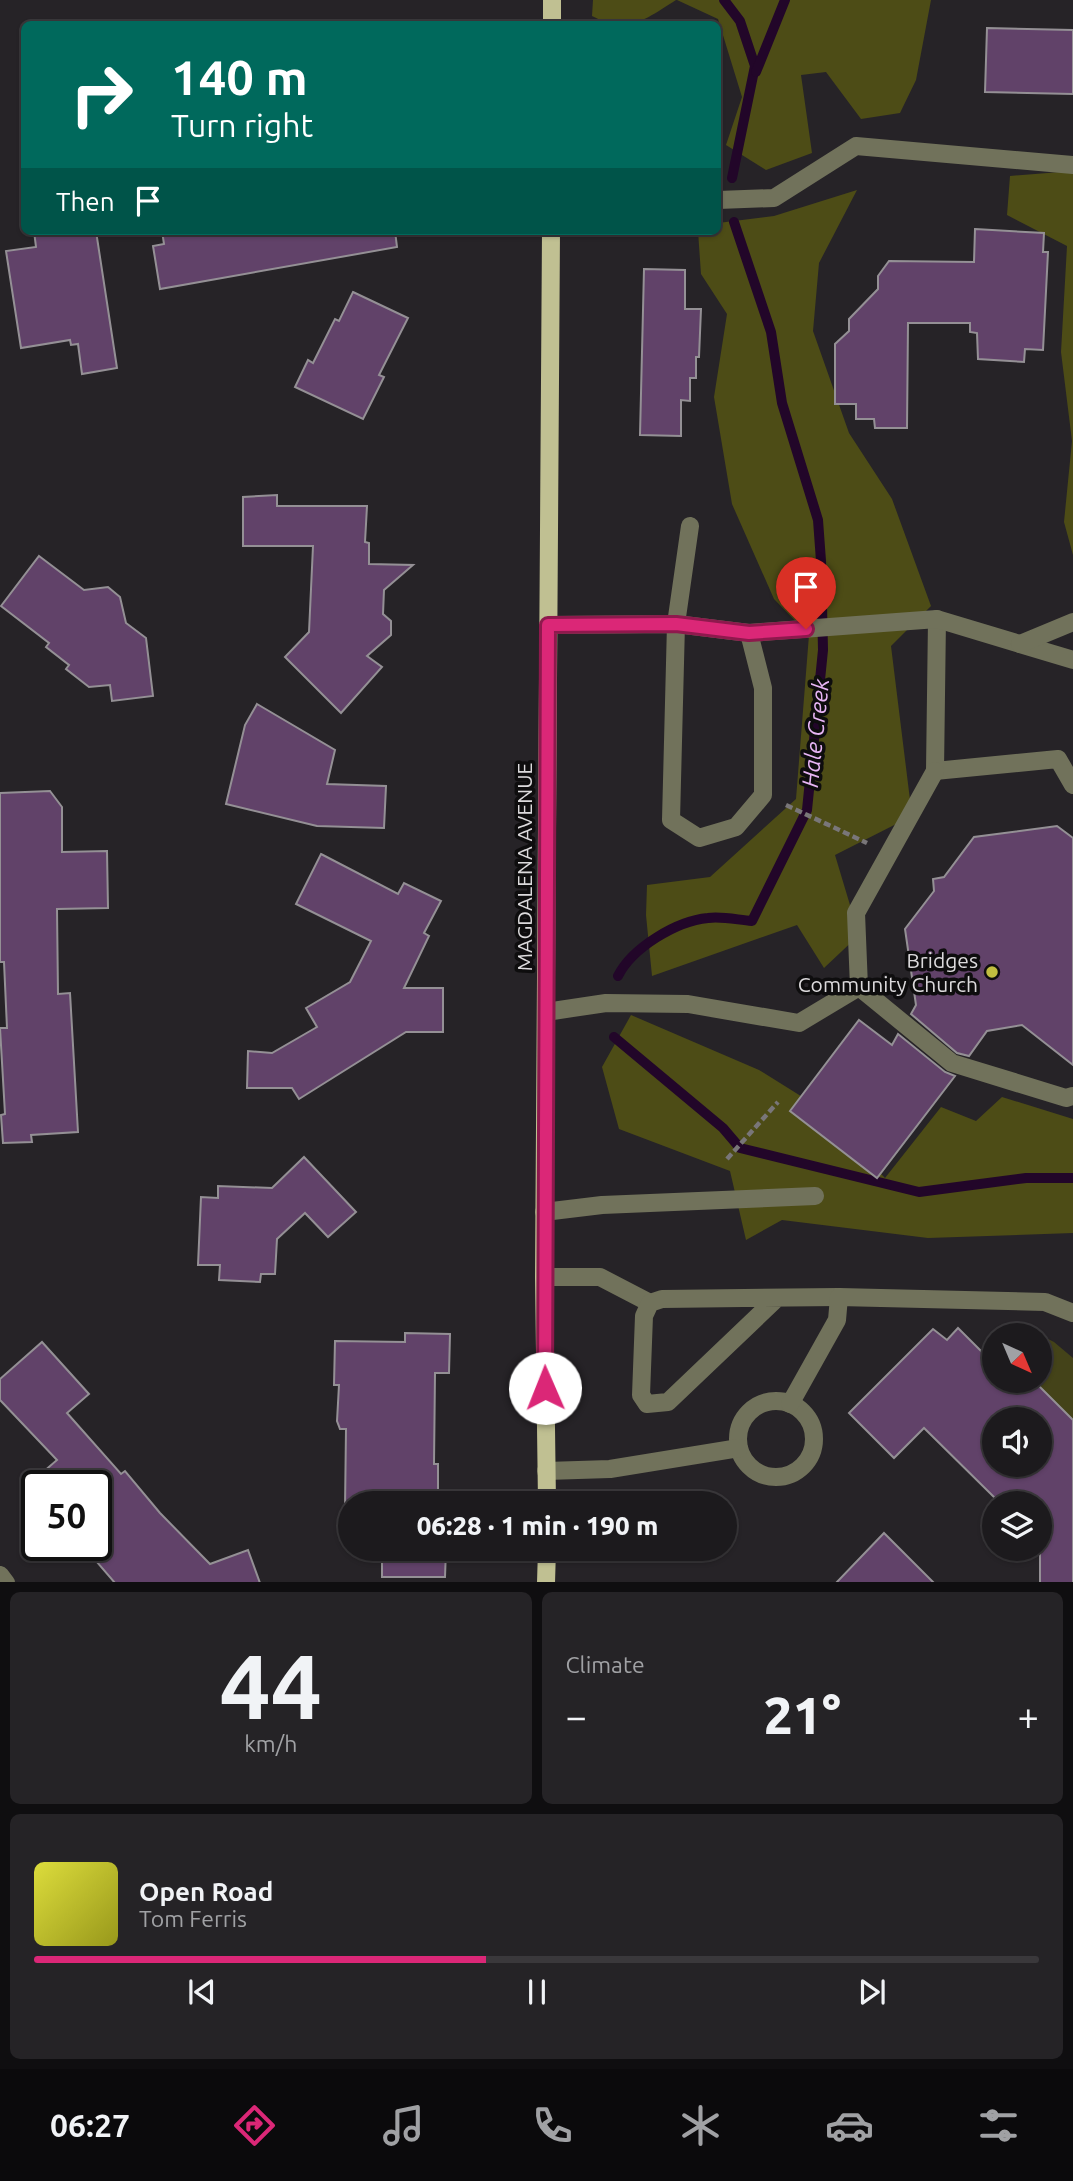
<!DOCTYPE html>
<html lang="en">
<head>
<meta charset="utf-8">
<style>
	:root { --surface:#1c1a1d; --page:#252326; --text:#f1f3f6; --muted:#a0a1a4; --line:#3a383b; --accent:#db2777 }
	body { margin:0; font-family:Ubuntu,sans-serif; background:var(--page); color:var(--text); height:100vh; display:flex; flex-direction:column; font-size:26px; white-space:nowrap }
	* { box-sizing:border-box; margin:0 }
	p { font-size:23px; color:var(--muted) }
	.icon { flex:none; width:38px; height:38px; fill:none; stroke:currentColor; stroke-width:2; stroke-linecap:round; stroke-linejoin:round }
	.map { position:relative; height:1582px; overflow:hidden }
	.side { display:flex; flex-direction:column; gap:10px; padding:10px; background:#0f0e10; flex:1 }
	.side>* { flex:none }
	.top-card { position:absolute; left:21px; top:21px; width:700px; height:214px; border-radius:10px; box-shadow:0 2px 5px #0004,0 0 0 2px var(--line); background:#00695c; color:#fff; overflow:hidden }
	.needle { width:46px; rotate:136deg }
	.buttons { position:absolute; left:982px; top:1323px; display:grid; gap:14px }
	.buttons a { display:grid; place-items:center; width:70px; height:70px; border-radius:50%; background:var(--surface); box-shadow:0 2px 5px #0004,0 0 0 2px var(--line); font-size:35px }
	.speed { position:absolute; left:21px; top:1470px; display:flex; gap:14px; font-size:35px; font-weight:700; text-align:center }
	.speed>* { display:grid; place-content:center; width:91px; height:91px; border-radius:50%; background:var(--surface); box-shadow:0 2px 5px #0004,0 0 0 2px var(--line); line-height:1 }
	.speed .limit { border:4px solid #111; border-radius:10px; background:#fff; color:#111 }
	.pin { position:absolute; display:grid; place-items:center; width:60px; height:60px; color:#fff; margin:-72px -30px; border-radius:50% 50% 50% 0; rotate:-45deg; box-shadow:0 0 7px #0007 }
	.pin .icon { rotate:45deg }
	.me { position:absolute; width:77px; margin:-38px; rotate:359deg; stroke-linejoin:round; filter:drop-shadow(0 0 5px #0008) }
	.turn { display:flex; align-items:center; gap:24px; height:147px; padding:0 35px; font-size:32px }
	.turn .icon { width:91px; height:91px; stroke-width:2.5 }
	.turn b { display:block; font-size:49px; line-height:60px }
	.then { display:flex; align-items:center; height:66px; padding:0 35px; background:#0003; gap:14px; font-size:26px }
	.big { font-size:52px; font-weight:800; line-height:1.1 }
	.side .card { flex:1; display:flex; flex-direction:column; justify-content:center; gap:10px; min-width:0; padding:0 24px; border-radius:10px; background:var(--page) }
	.side .dial { align-items:center; gap:0 }
	.dial b { font-size:91px; line-height:1 }
	.song { display:flex; align-items:center; gap:21px }
	.cover { width:84px; height:84px; border-radius:10px; background:linear-gradient(135deg,hsl(60 70% 55%),hsl(60 70% 35%)) }
	.played { height:7px; border-radius:4px; background:linear-gradient(90deg,var(--accent) 45%,var(--line) 45%) }
	.keys { display:flex; justify-content:space-around; direction:ltr }
	.heat { display:flex; justify-content:space-between; align-items:center; font-size:38px; direction:ltr }
	.side .tiles { flex:1; display:grid; gap:10px; grid-template-columns:1fr 1fr }
	.card:last-child { grid-column:span 2 }
	.trip { position:absolute; left:338px; top:1491px; width:399px; height:70px; border-radius:35px; background:var(--surface); box-shadow:0 2px 5px #0004,0 0 0 2px var(--line); font-weight:800; line-height:70px; text-align:center }
	.tab-bar { display:flex; height:112px; justify-content:space-around; align-items:center; background:#0b0a0c; color:var(--muted) }
	.tab-bar .icon { width:49px; height:49px }
	.tab-bar .active { color:var(--accent) }
	.tab-bar b { font-size:32px; color:var(--text) }
	.map>svg:first-child { display:block }
	.green { fill:#444319 }
	.forest { fill:#4d4c16 }
	.lines { fill:none; stroke-linecap:round; stroke-linejoin:round }
	.stream { stroke:#220629; stroke-width:10 }
	.building { fill:#614269; stroke:#949095; stroke-width:2; fill-rule:evenodd }
	.path { stroke:#797679; stroke-width:4.5; stroke-dasharray:7 3.5; stroke-linecap:butt }
	.minor { stroke:#71725b; stroke-width:18 }
	.major { stroke:#c0c092; stroke-width:18 }
	.route-casing { stroke:#8e194d; stroke-width:18 }
	.route { stroke:#db2777; stroke-width:12 }
	.poi-dot { fill:#c1be40; stroke:#0e0d0e; stroke-width:2.5 }
	.labels { text-anchor:middle; dominant-baseline:central; stroke-width:7; stroke-linejoin:round; paint-order:stroke }
	.street-label { font-size:21px; fill:#dcdadc; stroke:#0e0d0e }
	.poi-label { font-size:21px; fill:#dcdadc; stroke:#0e0d0e; text-anchor:end }
	.water-label { font-size:23px; font-style:italic; fill:#e8b5f5; stroke:#0e0d0e }
</style>
</head>
<body>
<div class="map">
<svg width="1073" height="1583" viewBox="0 0 1073 1583">
	<rect width="100%" height="100%" fill="#262327"/>
	<path class="green" d="M 1023,1326 L 1054,1342 L 1073,1358 L 1073,1420 L 1034,1381 L 1040,1381 L 1040,1335 L 1014,1335 Z"/>
	<g class="forest">
		<path d="M 593,0 L 676,0 C 646,19 628,35 592,16 Z"/>
		<path d="M 677,0 L 931,0 L 916,80 L 900,113 L 861,119 L 826,72 L 801,75 L 812,153 L 766,170 L 726,145 L 742,97 L 718,19 Z"/>
		<path d="M 1073,171 L 1073,555 L 1064,522 L 1072,441 L 1061,352 L 1067,246 L 1007,215 L 1010,176 Z"/>
		<path d="M 857,190 L 819,263 L 813,331 L 849,433 L 892,499 L 931,606 L 891,646 L 912,816 L 835,855 L 859,935 L 824,968 L 797,925 L 652,976 L 646,915 L 647,885 L 710,877 L 796,799 L 809,635 L 774,599 L 732,504 L 714,397 L 727,314 L 701,274 L 698,231 L 718,231 L 718,223 L 774,216 Z"/>
		<path d="M 631,1015 L 759,1070 L 812,1103 L 885,1178 L 941,1107 L 976,1121 L 1002,1097 L 1073,1119 L 1073,1233 L 928,1238 L 782,1220 L 746,1240 L 730,1171 L 619,1129 L 602,1067 Z"/>
	</g>
	<g class="lines">
		<g class="stream">
			<path d="M 724,0 L 740,21 L 755,66 L 732,178"/>
			<path d="M 756,72 L 785,0"/>
			<path d="M 618,976 C 632,948 676,921 708,918 C 722,916 738,920 752,921 L 807,810 L 823,650 L 821,561 L 818,520 L 782,403 L 771,332 L 734,222"/>
			<path d="M 614,1037 L 723,1128 L 740,1148 L 919,1192 L 1026,1178 L 1073,1178"/>
		</g>
	</g>
	<g class="building">
		<path d="M 987,28 L 1073,30 L 1073,94 L 985,92 Z"/>
		<path d="M 975,229 L 1044,233 L 1043,252 L 1048,252 L 1043,350 L 1025,349 L 1024,362 L 978,359 L 977,333 L 970,332 L 970,323 L 908,323 L 907,428 L 875,428 L 874,419 L 856,419 L 856,404 L 835,404 L 835,344 L 849,331 L 849,319 L 878,289 L 878,276 L 889,261 L 974,262 Z"/>
		<path d="M 34,231 L 96,231 L 117,368 L 82,374 L 78,344 L 71,345 L 70,340 L 21,348 L 6,251 L 36,247 Z"/>
		<path d="M 162,231 L 395,231 L 397,247 L 160,289 L 153,246 L 164,244 Z"/>
		<path d="M 644,269 L 685,270 L 685,309 L 701,309 L 699,357 L 696,357 L 696,378 L 690,378 L 690,401 L 681,400 L 681,436 L 640,435 Z"/>
		<path d="M 353,292 L 408,318 L 379,375 L 384,377 L 363,419 L 295,387 L 308,360 L 313,363 L 335,319 L 339,321 Z"/>
		<path d="M 277,495 L 277,506 L 367,506 L 365,542 L 369,543 L 369,564 L 413,565 L 384,590 L 383,614 L 391,621 L 391,635 L 367,656 L 382,667 L 341,713 L 285,657 L 309,632 L 313,546 L 243,546 L 243,497 Z"/>
		<path d="M 39,556 L 84,590 L 108,587 L 120,597 L 126,623 L 146,638 L 153,696 L 112,701 L 110,685 L 89,687 L 66,669 L 69,665 L 46,647 L 49,643 L 1,606 Z"/>
		<path d="M 257,704 L 335,750 L 327,784 L 386,786 L 384,828 L 317,826 L 226,804 L 245,725 Z"/>
		<path d="M 50,791 L 62,807 L 62,852 L 107,851 L 108,908 L 57,909 L 58,994 L 70,993 L 78,1132 L 31,1135 L 32,1142 L 3,1143 L 1,1115 L 5,1114 L 0,1028 L 7,1028 L 4,962 L 0,962 L 0,793 Z"/>
		<path d="M 1057,826 L 1073,838 L 1073,1065 L 1022,1025 L 987,1031 L 969,1056 L 957,1053 L 911,1014 L 916,1005 L 905,929 L 934,891 L 933,879 L 944,877 L 974,837 Z"/>
		<path d="M 321,854 L 398,894 L 404,883 L 441,901 L 424,933 L 429,936 L 404,988 L 443,988 L 443,1032 L 406,1032 L 299,1099 L 292,1088 L 247,1088 L 248,1051 L 272,1053 L 317,1027 L 306,1008 L 350,982 L 371,941 L 296,904 Z"/>
		<path d="M 859,1020 L 892,1045 L 898,1034 L 945,1072 L 955,1076 L 877,1178 L 790,1111 Z"/>
		<path d="M 304,1157 L 356,1212 L 328,1237 L 305,1213 L 277,1239 L 275,1274 L 261,1274 L 260,1282 L 219,1280 L 220,1265 L 198,1265 L 201,1197 L 218,1198 L 218,1186 L 272,1188 Z"/>
		<path d="M 958,1328 L 994,1364 L 994,1381 L 1034,1381 L 1073,1420 L 1073,1583 L 1040,1583 L 1040,1503 L 1000,1503 L 924,1428 L 894,1458 L 849,1413 L 933,1329 L 947,1340 ZM 994,1419 L 1040,1419 L 1040,1465 L 994,1465 Z"/>
		<path d="M 405,1333 L 450,1334 L 449,1373 L 435,1373 L 434,1464 L 438,1464 L 438,1503 L 350,1503 L 350,1508 L 345,1508 L 346,1429 L 340,1429 L 337,1421 L 339,1385 L 334,1385 L 335,1341 L 405,1342 Z"/>
		<path d="M 42,1342 L 89,1394 L 67,1413 L 121,1474 L 125,1471 L 160,1513 L 210,1564 L 248,1550 L 260,1583 L 115,1583 L 96,1561 L 96,1486 L 27,1486 L 57,1460 L 0,1400 L 0,1379 Z"/>
		<path d="M 884,1533 L 934,1583 L 836,1583 Z"/>
		<path d="M 382,1549 L 446,1549 L 445,1577 L 382,1577 Z"/>
	</g>
	<g class="lines">
		<g class="path">
			<path d="M 786,805 L 867,843"/>
			<path d="M 727,1159 L 778,1102"/>
		</g>
		<g class="minor">
			<path d="M 718,200 L 774,198 L 856,146 L 1073,165"/>
			<path d="M 937,619 L 935,771 L 1058,759 L 1073,785"/>
			<path d="M 548,625 L 676,624 L 749,633 L 763,688 L 763,795 L 736,827 L 699,838 L 671,820 L 676,624 L 690,526"/>
			<path d="M 749,633 L 937,619 L 1073,660"/>
			<path d="M 1020,644 L 1073,622"/>
			<path d="M 859,987 L 856,913 L 935,771"/>
			<path d="M 546,1012 L 606,1003 L 688,1004 L 799,1023 L 859,987 L 952,1063 L 1066,1098 L 1073,1096"/>
			<path d="M 544,1212 L 602,1205 L 815,1196"/>
			<path d="M 544,1277 L 600,1277 L 650,1303"/>
			<path d="M 776,1299 L 668,1402 L 647,1404 L 641,1395 L 644,1316 L 650,1303 L 662,1299 L 839,1297"/>
			<circle cx="776" cy="1439" r="38"/>
			<path d="M 790,1404 L 837,1320 L 839,1297 L 1045,1302 L 1073,1313"/>
			<path d="M 546,1471 L 610,1469 L 739,1448"/>
			<path d="M 0,1575 L 6,1583"/>
		</g>
		<g class="major">
			<path d="M 552,24 L 552,0"/>
			<path d="M 547,1503 L 544,1277 L 551,231"/>
			<path d="M 546,1583 L 547,1549"/>
		</g>
	</g>
	<g class="lines">
		<defs>
			<path id="route" d="M 545,1388 L 548,625 L 676,624 L 749,633 L 806,629"/>
		</defs>
		<use href="#route" class="route-casing"/>
		<use href="#route" class="route"/>
	</g>
	<circle class="poi-dot" cx="992" cy="972" r="7"/>
	<g class="labels">
		<g class="street-label">
			<text transform="translate(524 867) rotate(-90)">MAGDALENA AVENUE</text>
		</g>
		<g class="poi-label">
			<text x="978" y="960">Bridges<tspan x="978" dy="24">Community Church</tspan></text>
		</g>
		<g class="water-label">
			<text transform="translate(815 733) rotate(-84)">Hale Creek</text>
		</g>
	</g>
</svg>
<div class="buttons">
<a><svg class="needle" viewBox="-14 -14 28 28"><path d="M0-13l5 13h-10z" fill="#e53935"/><path d="M0 13l5-13h-10z" fill="#a0a1a4"/></svg></a>
<a><svg class="icon" aria-label="sound" viewBox="0 0 24 24"><path d="M4 9h4l5-4v14l-5-4H4zM17 9q2 3 0 6"/></svg></a>
<a><svg class="icon" aria-label="layers" viewBox="0 0 24 24"><path d="M12 4l9 5-9 5-9-5zM3 14l9 5 9-5"/></svg></a>
</div>
<div class="speed"><div class="limit">50</div></div>
<div class="pin" style="left:806px;top:629px;background:#d93025"><svg class="icon" aria-label="arrive" viewBox="0 0 24 24"><path d="M6 21V4h12l-3 4 3 4H6"/></svg></div>
<svg class="me" style="left:545px;top:1388px" viewBox="-20 -20 40 40"><circle r="19" fill="#fff"/><path d="M0-13L10 11 0 6-10 11z" fill="#db2777"/></svg>
<div class="trip">06:28 · 1 min · 190 m</div>
<div class="top-card">
<div class="turn"><svg class="icon" aria-label="right" viewBox="0 0 24 24"><path d="M7 20v-9h11M14 6l5 5-5 5"/></svg><div><b>140 m</b>Turn right</div></div>
<div class="then">Then<svg class="icon" aria-label="arrive" viewBox="0 0 24 24"><path d="M6 21V4h12l-3 4 3 4H6"/></svg></div>
</div>
</div>
<section class="side">
<div class="tiles">
<div class="card dial"><b>44</b><p>km/h</p></div>
<div class="card"><p>Climate</p>
<div class="heat"><a>−</a><b class="big">21°</b><a>+</a></div>
</div>
<div class="card">
<div class="song"><i class="cover"></i><div><b>Open Road</b><p>Tom Ferris</p></div></div>
<div class="played"></div>
<div class="keys"><svg class="icon" aria-label="previous" viewBox="0 0 24 24"><path d="M18 5L8 12l10 7zM5 5v14"/></svg><svg class="icon" aria-label="pause" viewBox="0 0 24 24"><path d="M8 5v14M16 5v14"/></svg><svg class="icon" aria-label="next" viewBox="0 0 24 24"><path d="M6 5l10 7-10 7zM19 5v14"/></svg></div>
</div>
</div>
</section>
<nav class="tab-bar">
<b>06:27</b>
<svg class="icon active" aria-label="directions" viewBox="0 0 24 24"><path d="M12 3l9 9-9 9-9-9zM9 14v-3h6M13 9l2 2-2 2"/></svg>
<svg class="icon" aria-label="music" viewBox="0 0 24 24"><path d="M9 18V5l10-2v13"/><circle cx="6" cy="18" r="3"/><circle cx="16" cy="16" r="3"/></svg>
<svg class="icon" aria-label="phone" viewBox="0 0 24 24"><path d="M5 4h4l2 5-3 2q2 4 5 5l2-3 5 2v4C11 20 4 13 5 4z"/></svg>
<svg class="icon" aria-label="climate" viewBox="0 0 24 24"><path d="M12 3v18M4 7l16 10M4 17L20 7"/></svg>
<svg class="icon" aria-label="car" viewBox="0 0 24 24"><path d="M5 17H2v-5l4-1 3-4h7l3 4 3 1v5h-3M9 17h6M6 11h13"/><circle cx="7" cy="17" r="2"/><circle cx="17" cy="17" r="2"/></svg>
<svg class="icon" aria-label="filters" viewBox="0 0 24 24"><path d="M4 7h16M4 17h16"/><circle cx="9" cy="7" r="2"/><circle cx="15" cy="17" r="2"/></svg>
</nav>
</body>
</html>
